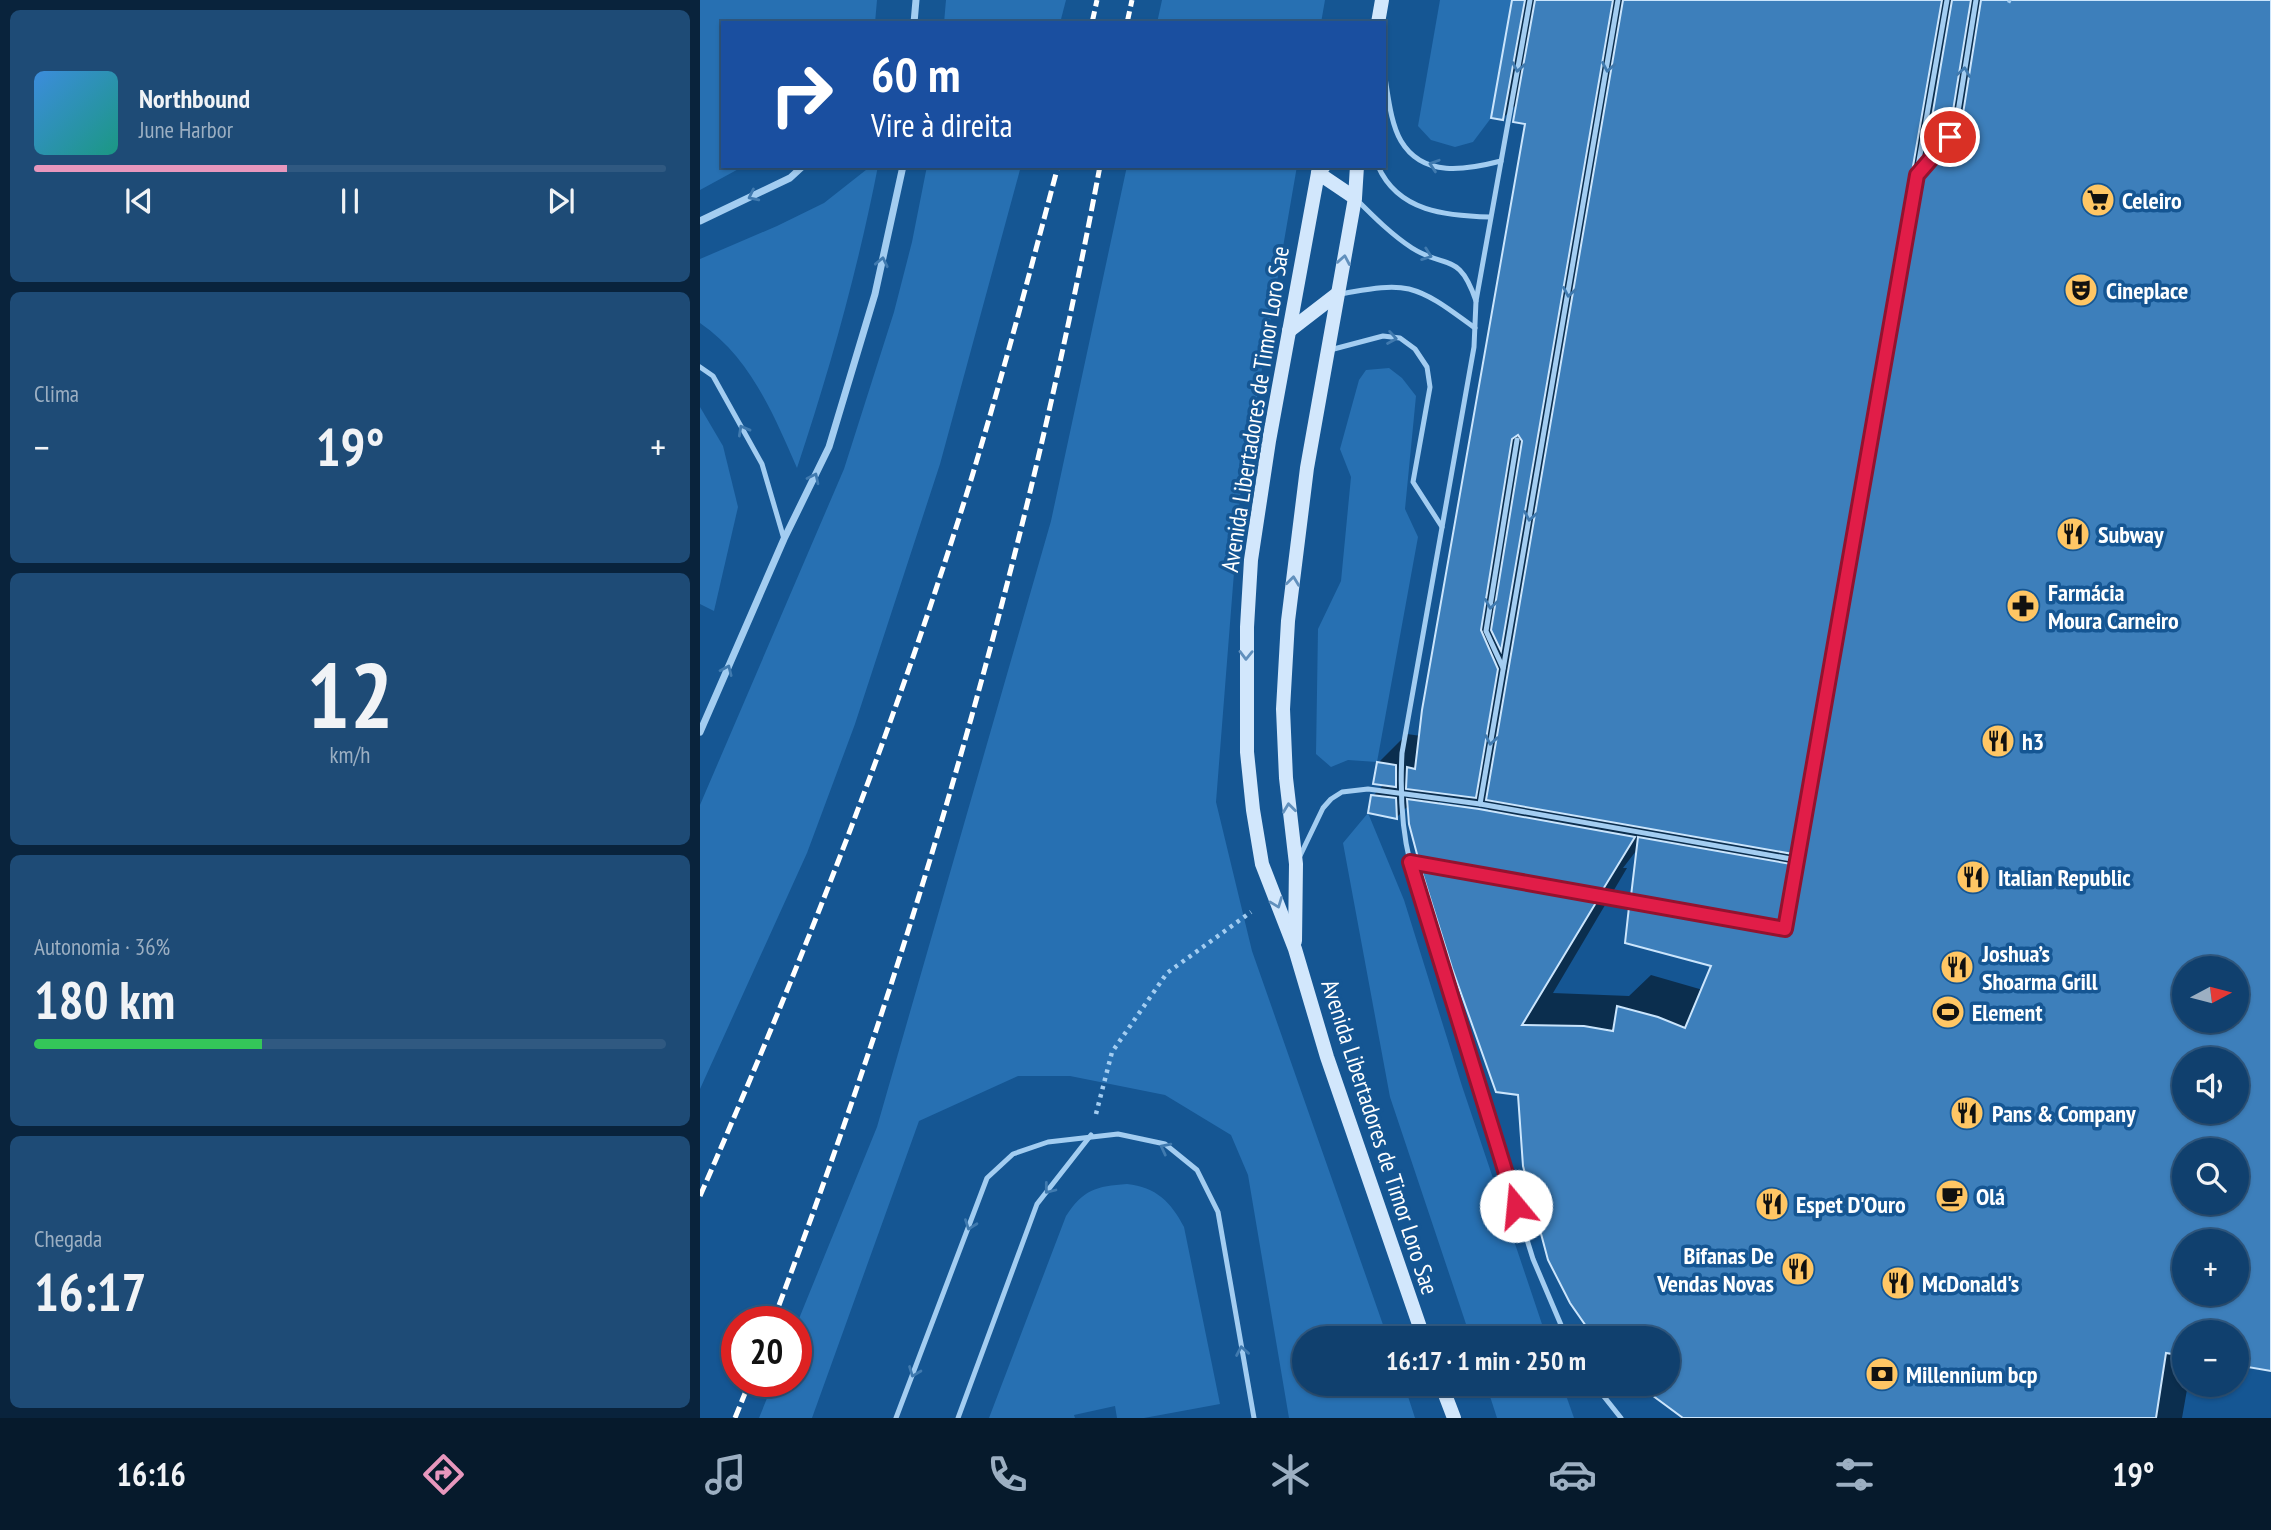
<!DOCTYPE html>
<html lang="pt">
<head>
<meta charset="utf-8">
<style>
	:root { --surface:#10406e; --page:#1e4b76; --text:#f1f3f6; --muted:#9cafc2; --line:#305981; --accent:#e797bd }
	body { margin:0; font-family:"PT Sans Narrow",sans-serif; background:var(--page); color:var(--text); height:100vh; display:flex; flex-direction:column; font-size:26px; white-space:nowrap }
	* { box-sizing:border-box; margin:0 }
	p { font-size:23px; color:var(--muted) }
	.icon { flex:none; width:38px; height:38px; fill:none; stroke:currentColor; stroke-width:2; stroke-linecap:round; stroke-linejoin:round }
	.map { position:relative; flex:1; overflow:hidden }
	.panel { display:flex; flex-direction:column; gap:10px; padding:10px; background:#09233c; width:700px }
	.panel>* { flex:none }
	.hud { position:absolute; left:21px; top:21px; width:665px; height:147px; border-radius:0px; box-shadow:0 2px 5px #0004,0 0 0 2px var(--line); background:#1a4fa0; color:#fff; overflow:hidden }
	.needle { width:46px; rotate:83deg }
	.tools { position:absolute; left:1472px; top:956px; display:grid; gap:14px }
	.tools a { display:grid; place-items:center; width:77px; height:77px; border-radius:50%; background:var(--surface); box-shadow:0 2px 5px #0004,0 0 0 2px var(--line); font-size:35px }
	.speed { position:absolute; left:21px; top:1306px; display:flex; gap:14px; font-size:35px; font-weight:700; text-align:center }
	.speed>* { display:grid; place-content:center; width:91px; height:91px; border-radius:50%; background:var(--surface); box-shadow:0 2px 5px #0004,0 0 0 2px var(--line); line-height:1 }
	.speed .limit { border:10px solid #d22; background:#fff; color:#111 }
	.pin { position:absolute; display:grid; place-items:center; width:60px; height:60px; color:#fff; margin:-30px; border:4px solid #fff; border-radius:50%; box-shadow:0 2px 7px #0007 }
	.me { position:absolute; width:77px; margin:-38px; rotate:343deg; stroke-linejoin:round; filter:drop-shadow(0 0 5px #0008) }
	.turn { display:flex; align-items:center; gap:24px; height:147px; padding:0 35px; font-size:32px }
	.turn .icon { width:91px; height:91px; stroke-width:2.5 }
	.turn b { display:block; font-size:49px; line-height:60px }
	.big { font-size:52px; font-weight:800; line-height:1.1 }
	.panel .card { flex:1; display:flex; flex-direction:column; justify-content:center; gap:10px; min-width:0; padding:0 24px; border-radius:10px; background:var(--page) }
	.panel .dial { align-items:center; gap:0 }
	.dial b { font-size:91px; line-height:1 }
	.song { display:flex; align-items:center; gap:21px }
	.cover { width:84px; height:84px; border-radius:10px; background:linear-gradient(135deg,hsl(210 70% 55%),hsl(170 70% 35%)) }
	.played { height:7px; border-radius:4px; background:linear-gradient(90deg,var(--accent) 40%,var(--line) 40%) }
	.keys { display:flex; justify-content:space-around; direction:ltr }
	.heat { display:flex; justify-content:space-between; align-items:center; font-size:38px; direction:ltr }
	.charge { height:10px; border-radius:5px; background:linear-gradient(90deg,#34c759 36%,var(--line) 0) }
	.trip { position:absolute; left:592px; top:1326px; width:388px; height:70px; border-radius:35px; background:var(--surface); box-shadow:0 2px 5px #0004,0 0 0 2px var(--line); font-weight:800; line-height:70px; text-align:center }
	.tabs { display:flex; height:112px; justify-content:space-around; align-items:center; background:#061a2c; color:var(--muted) }
	.tabs .icon { width:49px; height:49px }
	.tabs .active { color:var(--accent) }
	.tabs b { font-size:32px; color:var(--text) }
	main { display:flex; flex:1; min-height:0 }
	.map>svg:first-child { display:block }
	.green { fill:#2770b2 }
	.shadow { fill:#0007; fill-rule:evenodd }
	.building { fill:#3d7fbb; stroke:#cbe5fc; stroke-width:2; fill-rule:evenodd }
	.lines { fill:none; stroke-linecap:round; stroke-linejoin:round }
	.path { stroke:#a3cdf1; stroke-width:4.5; stroke-dasharray:3.5 5; stroke-linecap:butt }
	.lane { stroke:#a3cdf1; stroke-width:5 }
	.street { stroke:#a3cdf1; stroke-width:7 }
	.secondary { stroke:#d2e7fc; stroke-width:14 }
	.rail { stroke:#fff; stroke-width:5; stroke-dasharray:12 5; stroke-linecap:butt }
	.oneway { stroke:#407aaf }
	.oneway2 { stroke:#6190bd }
	.route-casing { stroke:#92132f; stroke-width:18 }
	.route { stroke:#e11d48; stroke-width:12 }
	.labels { text-anchor:middle; dominant-baseline:central; stroke-width:7; stroke-linejoin:round; paint-order:stroke }
	.poi-label { font-size:24px; font-weight:bold; fill:#fff; stroke:#155693; text-anchor:start }
	.street-label { font-size:24px; fill:#fff; stroke:#155693 }
</style>
</head>
<body>
<main>
<section class="panel">
<div class="card">
<div class="song"><i class="cover"></i><div><b>Northbound</b><p>June Harbor</p></div></div>
<div class="played"></div>
<div class="keys"><svg class="icon" aria-label="previous" viewBox="0 0 24 24"><path d="M18 5L8 12l10 7zM5 5v14"/></svg><svg class="icon" aria-label="pause" viewBox="0 0 24 24"><path d="M8 5v14M16 5v14"/></svg><svg class="icon" aria-label="next" viewBox="0 0 24 24"><path d="M6 5l10 7-10 7zM19 5v14"/></svg></div>
</div>
<div class="card"><p>Clima</p>
<div class="heat"><a>−</a><b class="big">19°</b><a>+</a></div>
</div>
<div class="card dial"><b>12</b><p>km/h</p></div>
<div class="card"><p>Autonomia · 36%</p><b class="big">180 km</b><div class="charge"></div></div>
<div class="card"><p>Chegada</p><b class="big">16:17</b></div>
</section>
<div class="map">
<svg width="1571" height="1418" viewBox="0 0 1571 1418">
	<rect width="100%" height="100%" fill="#155693"/>
	<g class="green">
		<path d="M 0,0 L 177,0 L 175,23 L 23,23 L 23,166 L 44,166 L 0,190 Z"/>
		<path d="M 246,0 L 366,0 L 360,23 L 244,23 Z"/>
		<path d="M 462,0 L 625,0 L 621,23 L 457,23 Z"/>
		<path d="M 740,0 L 812,0 L 791,118 L 773,142 L 755,147 L 731,140 L 718,126 Z"/>
		<path d="M 171,166 L 178,166 C 158,269 130,369 97,468 C 74,415 50,357 0,323 L 0,259 L 77,226 L 124,203 Z"/>
		<path d="M 227,166 L 321,166 L 240,464 L 155,724 L 107,853 L 0,1089 L 0,805 L 144,469 L 194,312 L 212,242 Z"/>
		<path d="M 427,166 L 597,166 L 540,496 L 516,802 L 552,951 L 688,1339 L 604,1339 L 604,1384 L 704,1384 L 715,1418 L 589,1418 L 548,1175 L 531,1135 L 465,1095 L 370,1076 L 318,1076 L 219,1121 L 112,1418 L 59,1418 L 74,1381 L 96,1381 L 96,1326 L 177,1127 L 351,521 Z"/>
		<path d="M 689,368 L 702,378 L 716,396 L 705,509 L 718,537 L 677,762 L 648,760 L 631,767 L 616,754 L 618,629 L 641,581 L 651,477 L 640,449 L 659,380 L 666,370 Z"/>
		<path d="M 0,407 L 23,446 L 38,507 L 14,611 L 0,604 Z"/>
		<path d="M 668,813 L 704,900 L 762,1086 L 847,1339 L 771,1339 L 690,1097 L 643,843 Z"/>
		<path d="M 427,1184 C 456,1187 471,1202 484,1227 L 520,1404 L 444,1418 L 417,1418 L 415,1406 L 374,1415 L 375,1418 L 289,1418 L 366,1216 C 383,1190 396,1186 427,1184 Z"/>
		<path d="M 786,1384 L 862,1384 L 874,1418 L 797,1418 Z"/>
	</g>
	<path class="shadow" d="M 813,0 L 1571,0 L 1571,1369 L 1536,1363 L 1536,1332 L 1484,1332 L 1484,1384 L 1488,1384 L 1482,1418 L 987,1418 L 968,1384 L 968,1339 L 820,1094 L 723,870 L 734,859 L 709,805 L 697,817 L 673,796 L 684,784 L 679,762 L 707,734 L 721,736 L 827,122 L 819,102 L 803,118 ZM 1266,113 L 1256,141 L 1240,159 L 1244,137 ZM 739,802 L 788,809 L 788,812 L 739,806 ZM 939,847 L 942,896 L 931,907 L 927,942 L 1013,965 L 1003,990 L 951,975 L 929,996 L 853,993 L 927,868 L 923,868 ZM 1484,968 L 1536,968 L 1536,1020 L 1484,1020 ZM 1484,1059 L 1536,1059 L 1536,1111 L 1484,1111 ZM 1484,1150 L 1536,1150 L 1536,1202 L 1484,1202 ZM 1484,1241 L 1536,1241 L 1536,1293 L 1484,1293 Z"/>
	<g class="building">
		<path d="M 812,0 L 825,0 L 803,120 L 791,118 Z"/>
		<path d="M 835,0 L 913,0 L 801,651 L 791,630 L 822,441 L 818,435 L 812,439 L 781,630 L 798,669 L 776,798 L 706,789 L 707,767 L 715,769 L 722,710 L 825,124 L 813,122 Z"/>
		<path d="M 923,0 L 1242,0 L 1093,854 L 786,800 Z"/>
		<path d="M 1252,0 L 1271,0 L 1252,117 L 1245,134 L 1225,158 Z"/>
		<path d="M 1281,0 L 1571,0 L 1571,1371 L 1536,1365 L 1536,1332 L 1484,1332 L 1484,1356 L 1466,1353 L 1456,1418 L 983,1418 L 937,1384 L 968,1384 L 968,1339 L 895,1339 L 870,1303 L 848,1260 L 823,1166 L 818,1095 L 796,1092 L 752,968 L 721,869 L 897,901 L 822,1025 L 884,1026 L 913,1031 L 917,1006 L 958,1017 L 985,1028 L 1011,966 L 925,943 L 929,907 L 1084,934 L 1089,932 L 1221,178 L 1254,140 L 1262,120 ZM 1484,968 L 1536,968 L 1536,1020 L 1484,1020 ZM 1484,1059 L 1536,1059 L 1536,1111 L 1484,1111 ZM 1484,1150 L 1536,1150 L 1536,1202 L 1484,1202 ZM 1484,1241 L 1536,1241 L 1536,1293 L 1484,1293 Z"/>
		<path d="M 677,762 L 696,765 L 696,787 L 673,784 Z"/>
		<path d="M 671,795 L 696,798 L 697,819 L 668,813 Z"/>
		<path d="M 707,799 L 779,809 L 935,837 L 902,891 L 718,858 L 709,824 Z"/>
		<path d="M 938,837 L 1091,864 L 1081,923 L 931,896 Z"/>
	</g>
	<g class="lines">
		<g class="path">
			<path d="M 1308,0 L 1312,2 L 1313,0"/>
			<path d="M 396,1114 L 412,1052 L 467,973 L 551,912"/>
		</g>
		<g class="lane">
			<path d="M 830,0 L 776,301 L 774,347 L 702,753 C 700,791 701,826 710,862 L 833,1259 L 867,1339"/>
			<path d="M 918,0 L 780,804 L 1097,860 L 1247,0"/>
			<path d="M 684,72 C 688,93 690,122 701,141 C 723,178 766,170 801,161"/>
			<path d="M 678,166 C 698,212 747,216 790,217"/>
			<path d="M 1217,175 L 1250,137 L 1257,118 L 1276,0"/>
			<path d="M 657,200 C 674,217 692,235 712,248 C 747,270 759,251 776,301"/>
			<path d="M 639,294 C 660,291 687,284 709,289 C 733,295 755,314 775,328"/>
			<path d="M 630,350 L 683,336 L 700,338 L 715,349 L 727,367 L 730,387 L 713,482 L 742,527"/>
			<path d="M 0,367 L 13,376 L 62,464 L 84,539"/>
			<path d="M 803,668 L 786,631 L 817,440"/>
			<path d="M 599,858 L 623,808 L 631,799 L 642,792 L 668,789 L 780,804"/>
			<path d="M 710,862 L 1085,929 L 1097,860"/>
			<path d="M 894,1384 L 921,1418"/>
			<path d="M 196,1418 L 287,1178 L 313,1154 L 348,1142 L 418,1134 L 465,1144 L 497,1170 L 518,1212 L 554,1418"/>
			<path d="M 258,1418 L 337,1204 L 391,1135"/>
		</g>
		<g class="street">
			<path d="M 214,23 L 216,0"/>
			<path d="M 0,221 L 90,178 L 103,166"/>
			<path d="M 0,732 L 84,539 L 129,447 L 175,294 L 203,166"/>
		</g>
		<g class="secondary">
			<path d="M 678,23 L 682,0"/>
			<path d="M 624,166 L 618,173 L 569,441 L 551,560 L 547,627 L 547,752 L 553,810 L 562,864 L 595,949 L 627,1057 L 724,1339"/>
			<path d="M 618,173 L 655,198"/>
			<path d="M 589,331 L 637,294"/>
			<path d="M 595,941 L 596,864 L 586,778 L 583,709 L 588,621 L 607,468 L 655,198 L 657,166"/>
			<path d="M 741,1384 L 754,1418"/>
		</g>
		<g class="rail">
			<path d="M 392,23 L 397,0"/>
			<path d="M 427,23 L 432,0"/>
			<path d="M 0,1196 C 102,963 195,726 270,483 C 302,378 330,272 358,166"/>
			<path d="M 73,1321 C 215,946 326,560 400,166"/>
			<path d="M 35,1418 L 50,1381"/>
		</g>
	</g>
	<defs><path id="oneway-chevron" d="M-2-3.5L2.5 0L-2 3.5" fill="none" stroke-width="1.6" stroke-linecap="round" stroke-linejoin="round" transform="scale(1.75)"/></defs>
	<g class="oneway">
		<use href="#oneway-chevron" transform="translate(818 67) rotate(100)"/>
		<use href="#oneway-chevron" transform="translate(908 67) rotate(100)"/>
		<use href="#oneway-chevron" transform="translate(1264 72) rotate(-81)"/>
		<use href="#oneway-chevron" transform="translate(734 165) rotate(-162)"/>
		<use href="#oneway-chevron" transform="translate(53 196) rotate(154)"/>
		<use href="#oneway-chevron" transform="translate(727 255) rotate(20)"/>
		<use href="#oneway-chevron" transform="translate(182 262) rotate(-78)"/>
		<use href="#oneway-chevron" transform="translate(869 292) rotate(100)"/>
		<use href="#oneway-chevron" transform="translate(692 338) rotate(10)"/>
		<use href="#oneway-chevron" transform="translate(43 430) rotate(-119)"/>
		<use href="#oneway-chevron" transform="translate(114 478) rotate(-64)"/>
		<use href="#oneway-chevron" transform="translate(830 516) rotate(100)"/>
		<use href="#oneway-chevron" transform="translate(791 604) rotate(99)"/>
		<use href="#oneway-chevron" transform="translate(27 670) rotate(-66)"/>
		<use href="#oneway-chevron" transform="translate(791 740) rotate(100)"/>
		<use href="#oneway-chevron" transform="translate(465 1148) rotate(-153)"/>
		<use href="#oneway-chevron" transform="translate(349 1189) rotate(128)"/>
		<use href="#oneway-chevron" transform="translate(270 1225) rotate(110)"/>
		<use href="#oneway-chevron" transform="translate(542 1351) rotate(-100)"/>
		<use href="#oneway-chevron" transform="translate(214 1372) rotate(111)"/>
	</g>
	<g class="oneway2">
		<use href="#oneway-chevron" transform="translate(644 260) rotate(-80)"/>
		<use href="#oneway-chevron" transform="translate(593 581) rotate(-83)"/>
		<use href="#oneway-chevron" transform="translate(546 655) rotate(91)"/>
		<use href="#oneway-chevron" transform="translate(589 808) rotate(-97)"/>
		<use href="#oneway-chevron" transform="translate(577 903) rotate(69)"/>
	</g>
	<g class="lines">
		<defs>
			<path id="route" d="M 816,1206 L 710,862 L 1085,929 L 1217,175 L 1250,137"/>
		</defs>
		<use href="#route" class="route-casing"/>
		<use href="#route" class="route"/>
	</g>
	<defs>
		<symbol id="supermarket-disc" viewBox="-11 -11 22 22"><circle r="9.5" fill="#ffc664" stroke="#155693"/><path d="M-6-5.5h2.5l.6 2H6L4.5 2H-2.5L-4.4-4H-6ZM-1.5 3.2a1.3 1.3 0 1 0 .1 0ZM3 3.2a1.3 1.3 0 1 0 .1 0Z" fill="#111"/></symbol>
		<symbol id="theatre-disc" viewBox="-11 -11 22 22"><circle r="9.5" fill="#ffc664" stroke="#155693"/><path d="M-5-5.5Q0-4 5-5.5V0Q5 5 0 6Q-5 5-5 0ZM-3.3-2.5H-1v1.5H-3.3ZM1-2.5H3.3v1.5H1ZM-2.8 1Q0 5.5 2.8 1Z" fill="#111"/></symbol>
		<symbol id="restaurant-disc" viewBox="-11 -11 22 22"><circle r="9.5" fill="#ffc664" stroke="#155693"/><path d="M-5-6h1v4h1v-4h1v4h1v-4h1v5L-1.5 .5V6h-2V.5L-5-1ZM5-6V6H3V1.5H1.5Q1.5-4 5-6Z" fill="#111"/></symbol>
		<symbol id="pharmacy-disc" viewBox="-11 -11 22 22"><circle r="9.5" fill="#ffc664" stroke="#155693"/><path d="M-2-6h4v4h4v4h-4v4h-4v-4h-4v-4h4Z" fill="#111"/></symbol>
		<symbol id="stadium-disc" viewBox="-11 -11 22 22"><circle r="9.5" fill="#ffc664" stroke="#155693"/><path d="M0-5a6.5 5 0 1 0 0 10a6.5 5 0 1 0 0-10ZM-3.5-1.8h7v3.6h-7Z" fill="#111"/></symbol>
		<symbol id="cafe-disc" viewBox="-11 -11 22 22"><circle r="9.5" fill="#ffc664" stroke="#155693"/><path d="M-5.5-4.5H6V0H3Q3 3.5 0 3.5H-2.5Q-5.5 3.5-5.5 0ZM3-3.2v2h1.7v-2ZM-6 4.5H4V6H-6Z" fill="#111"/></symbol>
		<symbol id="bank-disc" viewBox="-11 -11 22 22"><circle r="9.5" fill="#ffc664" stroke="#155693"/><path d="M-6-4H6V4H-6ZM0-2.3a2.3 2.3 0 1 0 0 4.6a2.3 2.3 0 1 0 0-4.6Z" fill="#111"/></symbol>
	</defs>
	<g fill-rule="evenodd">
		<use href="#supermarket-disc" x="1379" y="181" width="38" height="38"/>
		<use href="#theatre-disc" x="1362" y="271" width="38" height="38"/>
		<use href="#restaurant-disc" x="1354" y="515" width="38" height="38"/>
		<use href="#pharmacy-disc" x="1304" y="587" width="38" height="38"/>
		<use href="#restaurant-disc" x="1279" y="722" width="38" height="38"/>
		<use href="#restaurant-disc" x="1254" y="858" width="38" height="38"/>
		<use href="#restaurant-disc" x="1238" y="948" width="38" height="38"/>
		<use href="#stadium-disc" x="1229" y="993" width="38" height="38"/>
		<use href="#restaurant-disc" x="1248" y="1094" width="38" height="38"/>
		<use href="#cafe-disc" x="1233" y="1177" width="38" height="38"/>
		<use href="#restaurant-disc" x="1053" y="1185" width="38" height="38"/>
		<use href="#restaurant-disc" x="1079" y="1250" width="38" height="38"/>
		<use href="#restaurant-disc" x="1179" y="1264" width="38" height="38"/>
		<use href="#bank-disc" x="1163" y="1355" width="38" height="38"/>
	</g>
	<g class="labels">
		<g class="poi-label">
			<text x="1422" y="200">Celeiro</text>
			<text x="1406" y="290">Cineplace</text>
			<text x="1398" y="534">Subway</text>
			<text x="1348" y="592">Farmácia<tspan x="1348" dy="28">Moura Carneiro</tspan></text>
			<text x="1322" y="741">h3</text>
			<text x="1298" y="877">Italian Republic</text>
			<text x="1282" y="953">Joshua’s<tspan x="1282" dy="28">Shoarma Grill</tspan></text>
			<text x="1272" y="1012">Element</text>
			<text x="1292" y="1113">Pans &amp; Company</text>
			<text x="1276" y="1196">Olá</text>
			<text x="1096" y="1204">Espet D'Ouro</text>
			<text x="1074" y="1255" text-anchor="end">Bifanas De<tspan x="1074" dy="28">Vendas Novas</tspan></text>
			<text x="1222" y="1283">McDonald's</text>
			<text x="1206" y="1374">Millennium bcp</text>
		</g>
		<g class="street-label">
			<text transform="translate(555 409) rotate(-81)">Avenida Libertadores de Timor Loro Sae</text>
			<text transform="translate(680 1137) rotate(72)">Avenida Libertadores de Timor Loro Sae</text>
		</g>
	</g>
</svg>
<div class="tools">
<a><svg class="needle" viewBox="-14 -14 28 28"><path d="M0-13l5 13h-10z" fill="#e53935"/><path d="M0 13l5-13h-10z" fill="#9cafc2"/></svg></a>
<a><svg class="icon" aria-label="sound" viewBox="0 0 24 24"><path d="M4 9h4l5-4v14l-5-4H4zM17 9q2 3 0 6"/></svg></a>
<a><svg class="icon" aria-label="search" viewBox="0 0 24 24"><circle cx="10" cy="10" r="6"/><path d="M15 15l6 6"/></svg></a>
<a>+</a>
<a>−</a>
</div>
<div class="speed"><div class="limit">20</div></div>
<div class="pin" style="left:1250px;top:137px;background:#d93025"><svg class="icon" aria-label="arrive" viewBox="0 0 24 24"><path d="M6 21V4h12l-3 4 3 4H6"/></svg></div>
<svg class="me" style="left:816px;top:1206px" viewBox="-20 -20 40 40"><circle r="19" fill="#fff"/><path d="M0-13L10 11 0 6-10 11z" fill="#e11d48"/></svg>
<div class="trip">16:17 · 1 min · 250 m</div>
<div class="hud">
<div class="turn"><svg class="icon" aria-label="right" viewBox="0 0 24 24"><path d="M7 20v-9h11M14 6l5 5-5 5"/></svg><div><b>60 m</b>Vire à direita</div></div>
</div>
</div>
</main>
<nav class="tabs">
<b>16:16</b>
<svg class="icon active" aria-label="directions" viewBox="0 0 24 24"><path d="M12 3l9 9-9 9-9-9zM9 14v-3h6M13 9l2 2-2 2"/></svg>
<svg class="icon" aria-label="music" viewBox="0 0 24 24"><path d="M9 18V5l10-2v13"/><circle cx="6" cy="18" r="3"/><circle cx="16" cy="16" r="3"/></svg>
<svg class="icon" aria-label="phone" viewBox="0 0 24 24"><path d="M5 4h4l2 5-3 2q2 4 5 5l2-3 5 2v4C11 20 4 13 5 4z"/></svg>
<svg class="icon" aria-label="climate" viewBox="0 0 24 24"><path d="M12 3v18M4 7l16 10M4 17L20 7"/></svg>
<svg class="icon" aria-label="car" viewBox="0 0 24 24"><path d="M5 17H2v-5l4-1 3-4h7l3 4 3 1v5h-3M9 17h6M6 11h13"/><circle cx="7" cy="17" r="2"/><circle cx="17" cy="17" r="2"/></svg>
<svg class="icon" aria-label="filters" viewBox="0 0 24 24"><path d="M4 7h16M4 17h16"/><circle cx="9" cy="7" r="2"/><circle cx="15" cy="17" r="2"/></svg>
<b>19°</b>
</nav>
</body>
</html>
